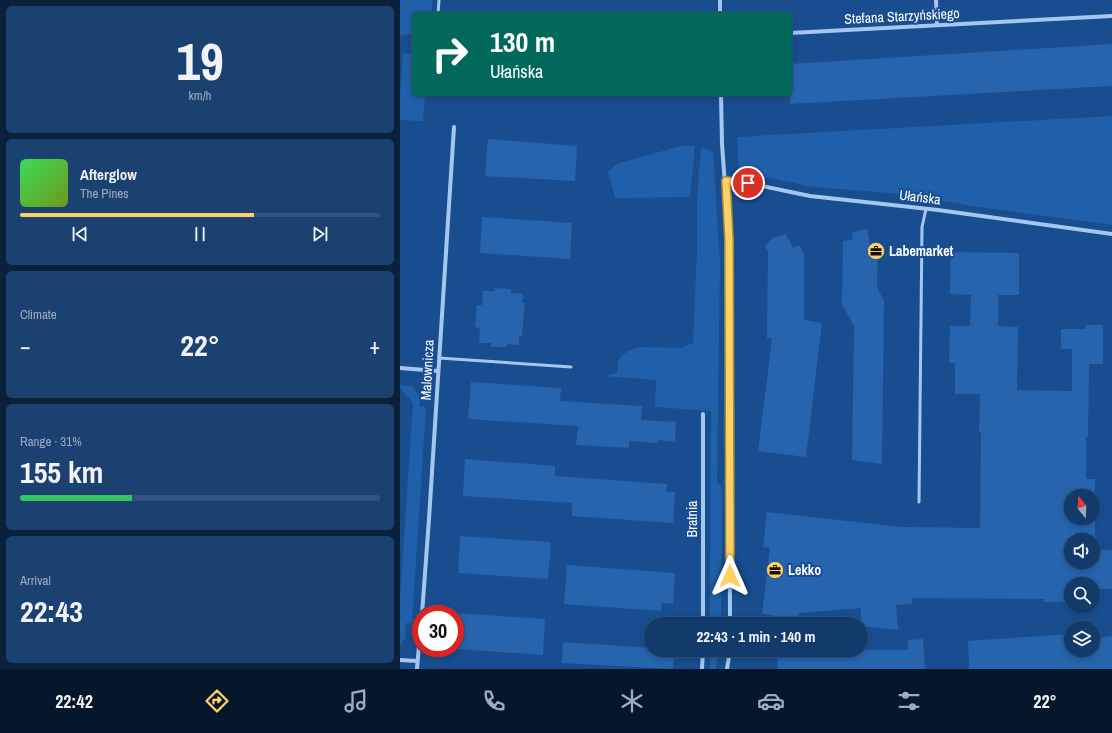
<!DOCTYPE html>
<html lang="en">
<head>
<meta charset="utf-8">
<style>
	:root { --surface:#123a6b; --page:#1b4171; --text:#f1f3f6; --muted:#9cadc1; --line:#31547e; --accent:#ffd063 }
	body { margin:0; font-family:"Archivo Narrow",sans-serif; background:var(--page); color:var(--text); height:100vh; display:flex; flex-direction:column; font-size:15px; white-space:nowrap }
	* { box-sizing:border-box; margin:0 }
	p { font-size:13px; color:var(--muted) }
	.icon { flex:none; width:22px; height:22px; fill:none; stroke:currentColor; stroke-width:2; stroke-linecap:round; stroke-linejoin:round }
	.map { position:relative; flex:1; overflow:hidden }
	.panel { display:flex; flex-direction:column; gap:6px; padding:6px; background:#0a203b; width:400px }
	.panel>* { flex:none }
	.banner { position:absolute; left:12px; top:12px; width:380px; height:84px; border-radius:6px; box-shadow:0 2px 6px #0003,0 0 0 1px var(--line); background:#00695c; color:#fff; overflow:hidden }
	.needle { width:26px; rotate:342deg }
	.controls { position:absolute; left:664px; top:489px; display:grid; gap:8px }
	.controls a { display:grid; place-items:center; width:36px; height:36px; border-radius:50%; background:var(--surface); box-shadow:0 2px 6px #0003,0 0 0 1px var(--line); font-size:20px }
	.speed { position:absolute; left:12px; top:605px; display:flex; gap:8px; font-size:20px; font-weight:700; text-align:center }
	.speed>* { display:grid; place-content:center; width:52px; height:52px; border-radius:50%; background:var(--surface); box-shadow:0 2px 6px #0003,0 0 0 1px var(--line); line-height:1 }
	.speed .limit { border:6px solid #d22; background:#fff; color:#111 }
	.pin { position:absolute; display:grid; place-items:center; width:34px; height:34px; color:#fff; margin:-17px; border:2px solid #fff; border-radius:50%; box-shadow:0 1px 4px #0007 }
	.me { position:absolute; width:44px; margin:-22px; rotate:0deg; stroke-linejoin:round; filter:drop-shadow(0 0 3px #0008) }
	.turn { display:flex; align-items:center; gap:14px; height:84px; padding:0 12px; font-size:18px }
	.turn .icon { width:52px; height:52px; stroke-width:2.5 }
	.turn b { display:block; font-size:28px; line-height:34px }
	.big { font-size:30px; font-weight:700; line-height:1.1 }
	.panel .tile { flex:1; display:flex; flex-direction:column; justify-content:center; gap:6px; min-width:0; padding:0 14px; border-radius:6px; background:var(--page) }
	.panel .dial { align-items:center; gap:0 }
	.dial b { font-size:52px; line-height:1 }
	.song { display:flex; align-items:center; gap:12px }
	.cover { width:48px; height:48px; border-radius:6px; background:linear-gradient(135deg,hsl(130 70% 55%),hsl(80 70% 35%)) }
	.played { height:4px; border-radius:2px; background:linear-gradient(90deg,var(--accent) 65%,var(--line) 65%) }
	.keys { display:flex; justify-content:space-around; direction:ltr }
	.heat { display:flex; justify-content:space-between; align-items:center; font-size:22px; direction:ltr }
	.charge { height:6px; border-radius:3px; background:linear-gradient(90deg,#34c759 31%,var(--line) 0) }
	.trip { position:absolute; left:244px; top:617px; width:224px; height:40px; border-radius:20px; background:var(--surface); box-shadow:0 2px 6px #0003,0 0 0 1px var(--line); font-weight:700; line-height:40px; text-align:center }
	.tabs { display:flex; height:64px; justify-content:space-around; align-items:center; background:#07172b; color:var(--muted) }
	.tabs .icon { width:28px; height:28px }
	.tabs .selected { color:var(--accent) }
	.tabs b { font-size:18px; color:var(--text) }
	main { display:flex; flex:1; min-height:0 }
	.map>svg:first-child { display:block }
	.green { fill:#205fa9 }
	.building { fill:#2664ae; fill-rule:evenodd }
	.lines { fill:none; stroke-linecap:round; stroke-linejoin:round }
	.service { stroke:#a5c7ef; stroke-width:3 }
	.minor { stroke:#a5c7ef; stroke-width:4 }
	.route-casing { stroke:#a68740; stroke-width:10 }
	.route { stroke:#ffd063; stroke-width:7 }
	.labels { text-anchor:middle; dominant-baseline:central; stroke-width:4; stroke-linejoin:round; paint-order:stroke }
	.street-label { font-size:14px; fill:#fff; stroke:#184d8f }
	.poi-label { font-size:14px; font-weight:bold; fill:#fff; stroke:#184d8f; text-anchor:start }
</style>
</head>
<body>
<main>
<section class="panel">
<div class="tile dial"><b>19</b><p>km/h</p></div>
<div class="tile">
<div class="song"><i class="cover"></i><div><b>Afterglow</b><p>The Pines</p></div></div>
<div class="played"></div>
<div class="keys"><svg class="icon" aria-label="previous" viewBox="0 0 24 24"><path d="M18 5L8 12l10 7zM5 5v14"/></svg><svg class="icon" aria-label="pause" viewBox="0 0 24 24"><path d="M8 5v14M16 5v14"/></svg><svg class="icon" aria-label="next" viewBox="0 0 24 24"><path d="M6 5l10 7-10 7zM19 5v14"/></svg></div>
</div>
<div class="tile"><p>Climate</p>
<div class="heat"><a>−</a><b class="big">22°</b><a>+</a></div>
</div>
<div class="tile"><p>Range · 31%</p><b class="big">155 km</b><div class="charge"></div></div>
<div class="tile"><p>Arrival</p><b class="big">22:43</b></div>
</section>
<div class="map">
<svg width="712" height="669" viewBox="0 0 712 669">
	<rect width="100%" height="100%" fill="#184d8f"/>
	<g class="green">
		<path d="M 0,0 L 32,0 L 32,14 L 14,14 L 14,33 L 0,36 Z"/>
		<path d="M 14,53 L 14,94 L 25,94 L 23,121 L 0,120 L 0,94 L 3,54 Z"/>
		<path d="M 712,116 L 712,225 L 578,207 L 503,194 L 413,187 L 345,173 L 339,171 L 337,137 Z"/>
		<path d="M 281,146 L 295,146 L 290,197 L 215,198 L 208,172 L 216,164 Z"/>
		<path d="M 301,148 L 313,151 L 320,263 L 317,483 L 321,486 L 322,489 L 321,624 L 310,624 L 311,411 L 255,407 L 256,380 L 203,376 L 217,373 L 218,362 L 220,357 L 228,351 L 240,347 L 281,348 L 293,343 L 297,248 L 297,197 Z"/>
		<path d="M 0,385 L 12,386 L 19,396 L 20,407 L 26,407 L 12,623 L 6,623 L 5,638 L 0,645 L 0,598 L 13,403 L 0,388 Z"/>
		<path d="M 310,650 L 319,650 L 316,669 L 310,669 Z"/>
	</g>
	<g class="building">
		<path d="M 712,44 L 712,86 L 390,104 L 390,64 Z"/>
		<path d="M 88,139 L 177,146 L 175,181 L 85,176 Z"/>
		<path d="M 82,217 L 172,223 L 170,259 L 80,253 Z"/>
		<path d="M 467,229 L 470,244 L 478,245 L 477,287 L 484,301 L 482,464 L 452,460 L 454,326 L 442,304 L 443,241 L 453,239 L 452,232 Z"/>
		<path d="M 386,234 L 393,248 L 399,245 L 404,254 L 404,320 L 422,323 L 406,457 L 358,451 L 372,338 L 367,338 L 368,251 L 365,246 L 369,241 L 375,237 Z"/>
		<path d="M 551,252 L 619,253 L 619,295 L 598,295 L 598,326 L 618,327 L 617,390 L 672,391 L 672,349 L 661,349 L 661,329 L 686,329 L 686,325 L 703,325 L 703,364 L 689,364 L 688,437 L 686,437 L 686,479 L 695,479 L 695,550 L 712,550 L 712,589 L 693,589 L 693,584 L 671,584 L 671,602 L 644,602 L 644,599 L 512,598 L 512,604 L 496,605 L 498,630 L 461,626 L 461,608 L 399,613 L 398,619 L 362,614 L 370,548 L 363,547 L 367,512 L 502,527 L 580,528 L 581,432 L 579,432 L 580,394 L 555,394 L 555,363 L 549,363 L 550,326 L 570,326 L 571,295 L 550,294 ZM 671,496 L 693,496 L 693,518 L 671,518 ZM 671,540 L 693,540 L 693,562 L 671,562 Z"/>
		<path d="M 95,288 L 111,289 L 111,293 L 123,294 L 122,303 L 125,303 L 122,336 L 119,336 L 119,345 L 107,344 L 107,347 L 91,347 L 91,343 L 79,343 L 80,328 L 75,327 L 77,305 L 82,305 L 83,291 L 95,291 Z"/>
		<path d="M 71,382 L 161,388 L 160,401 L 242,406 L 241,420 L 276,422 L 275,442 L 258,440 L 257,443 L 229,441 L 229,448 L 176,445 L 178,426 L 68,419 Z"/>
		<path d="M 65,459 L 155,466 L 155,476 L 267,484 L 266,492 L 275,492 L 273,523 L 172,516 L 172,503 L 63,496 Z"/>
		<path d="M 60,536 L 151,542 L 148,579 L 58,573 Z"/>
		<path d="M 167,565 L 275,573 L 273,604 L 262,603 L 261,611 L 164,604 Z"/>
		<path d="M 55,613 L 145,619 L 143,655 L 55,649 Z"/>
		<path d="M 671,634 L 671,650 L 693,650 L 693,638 L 712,636 L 712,669 L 569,669 L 568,641 Z"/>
		<path d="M 523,639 L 525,669 L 378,669 L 377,650 L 508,650 L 508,640 Z"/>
		<path d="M 163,642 L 251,648 L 251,650 L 274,652 L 273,669 L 162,663 Z"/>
	</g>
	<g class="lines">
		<g class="service">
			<path d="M 38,14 L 39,0"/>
			<path d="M 39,358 L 171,367"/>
			<path d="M 519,502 L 522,227 L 526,209"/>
		</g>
		<g class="minor">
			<path d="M 320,0 L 320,14"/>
			<path d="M 536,0 L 537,24"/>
			<path d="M 390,33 L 712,16"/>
			<path d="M 321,94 L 322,144 L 329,240 L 330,624"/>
			<path d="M 326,181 L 348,183 L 410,196 L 538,210 L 712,234"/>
			<path d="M 0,368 L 38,371"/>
			<path d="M 22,614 L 29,519 L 54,127"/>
			<path d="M 303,624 L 303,414"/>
			<path d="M 0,660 L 17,661"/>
			<path d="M 17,669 L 21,621"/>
			<path d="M 302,669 L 303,650"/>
			<path d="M 327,669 L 330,650"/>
		</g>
	</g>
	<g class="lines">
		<defs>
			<path id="route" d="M 330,576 L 329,240 L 326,181 L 348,183"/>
		</defs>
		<use href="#route" class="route-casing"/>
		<use href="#route" class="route"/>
	</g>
	<defs>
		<symbol id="office-disc" viewBox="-11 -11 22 22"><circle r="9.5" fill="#ffd063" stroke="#184d8f"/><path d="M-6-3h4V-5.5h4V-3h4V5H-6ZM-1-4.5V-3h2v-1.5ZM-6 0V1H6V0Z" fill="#111"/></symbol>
	</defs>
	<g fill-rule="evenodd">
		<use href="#office-disc" x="466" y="241" width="20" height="20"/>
		<use href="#office-disc" x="365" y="560" width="20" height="20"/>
	</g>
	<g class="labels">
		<g class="street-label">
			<text transform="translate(502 16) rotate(-3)">Stefana Starzyńskiego</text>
			<text transform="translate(520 197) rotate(7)">Ułańska</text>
			<text transform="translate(27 370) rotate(-87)">Malownicza</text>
			<text transform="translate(292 519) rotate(-90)">Bratnia</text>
		</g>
		<g class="poi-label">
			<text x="489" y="251">Labemarket</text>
			<text x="388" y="570">Lekko</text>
		</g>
	</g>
</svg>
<div class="controls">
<a><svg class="needle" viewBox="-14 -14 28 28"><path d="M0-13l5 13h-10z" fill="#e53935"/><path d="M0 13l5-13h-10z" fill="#9cadc1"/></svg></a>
<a><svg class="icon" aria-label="sound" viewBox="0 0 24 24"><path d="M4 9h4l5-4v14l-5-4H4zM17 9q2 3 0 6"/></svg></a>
<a><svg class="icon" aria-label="search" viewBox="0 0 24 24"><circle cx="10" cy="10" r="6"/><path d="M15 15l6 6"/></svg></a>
<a><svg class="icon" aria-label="layers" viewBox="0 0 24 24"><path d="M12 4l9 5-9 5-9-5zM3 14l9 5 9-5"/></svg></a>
</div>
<div class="speed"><div class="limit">30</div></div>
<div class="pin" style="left:348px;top:183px;background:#d93025"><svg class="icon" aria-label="arrive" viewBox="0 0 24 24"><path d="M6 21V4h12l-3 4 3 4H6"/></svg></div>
<svg class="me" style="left:330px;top:576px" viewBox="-20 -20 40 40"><path d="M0-17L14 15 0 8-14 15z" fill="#ffd063" stroke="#fff" stroke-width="4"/></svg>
<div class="trip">22:43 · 1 min · 140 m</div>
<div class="banner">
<div class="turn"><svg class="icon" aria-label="right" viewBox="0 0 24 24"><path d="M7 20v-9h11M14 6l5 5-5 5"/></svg><div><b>130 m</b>Ułańska</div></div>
</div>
</div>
</main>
<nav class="tabs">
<b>22:42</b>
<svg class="icon selected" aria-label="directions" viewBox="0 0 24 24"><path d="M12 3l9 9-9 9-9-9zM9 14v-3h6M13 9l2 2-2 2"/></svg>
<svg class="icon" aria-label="music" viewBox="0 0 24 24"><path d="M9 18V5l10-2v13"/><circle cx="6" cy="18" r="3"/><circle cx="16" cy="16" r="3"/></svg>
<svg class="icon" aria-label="phone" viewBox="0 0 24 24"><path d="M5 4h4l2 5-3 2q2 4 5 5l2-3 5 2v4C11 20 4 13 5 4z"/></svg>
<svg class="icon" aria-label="climate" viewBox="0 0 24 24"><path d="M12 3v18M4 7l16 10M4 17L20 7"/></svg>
<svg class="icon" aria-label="car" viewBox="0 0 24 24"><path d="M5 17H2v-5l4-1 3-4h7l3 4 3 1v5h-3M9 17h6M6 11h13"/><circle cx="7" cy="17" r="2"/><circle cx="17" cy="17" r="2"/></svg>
<svg class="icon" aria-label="filters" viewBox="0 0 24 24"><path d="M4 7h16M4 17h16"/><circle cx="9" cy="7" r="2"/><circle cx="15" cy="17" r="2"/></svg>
<b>22°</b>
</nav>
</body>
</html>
